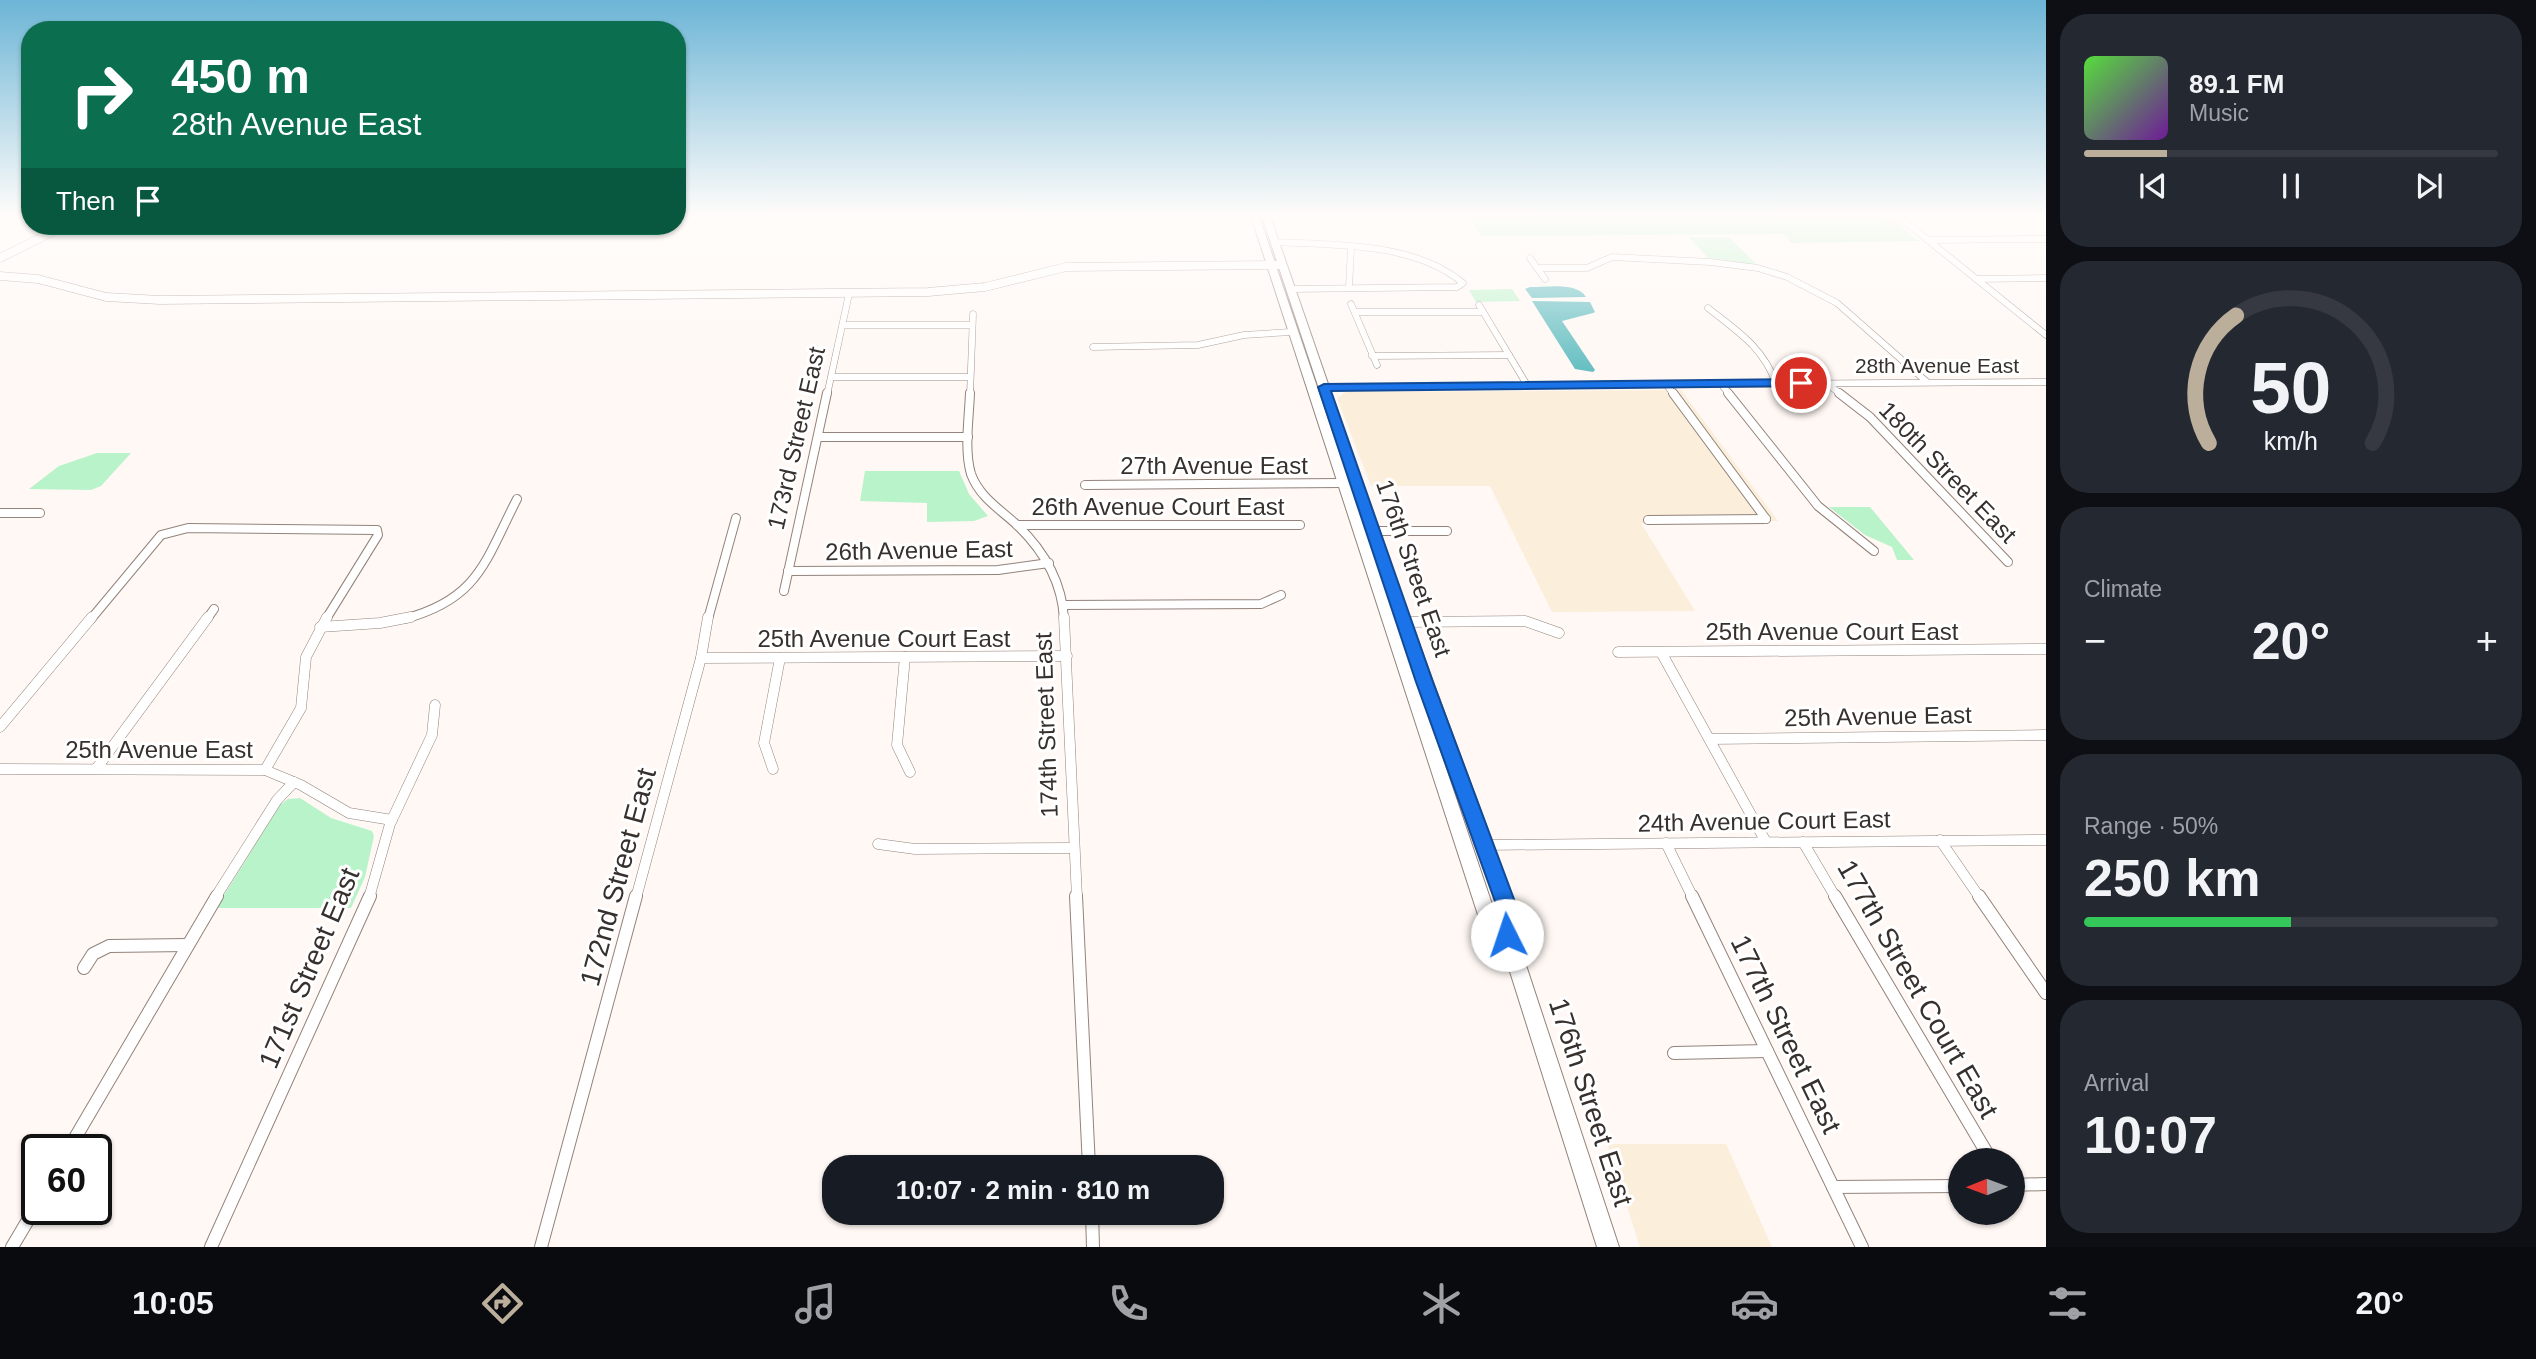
<!DOCTYPE html>
<html lang="en">
<head>
<meta charset="utf-8">
<style>
	:root { --surface:#171b24; --page:#242831; --text:#f1f3f6; --muted:#9ea1a6; --line:#363941; --accent:#bbaf9c }
	body { margin:0; font-family:Helvetica,sans-serif; background:var(--page); color:var(--text); height:100vh; display:flex; flex-direction:column; font-size:26px; white-space:nowrap }
	* { box-sizing:border-box; margin:0 }
	p { font-size:23px; color:var(--muted) }
	.icon { flex:none; width:38px; height:38px; fill:none; stroke:currentColor; stroke-width:2; stroke-linecap:round; stroke-linejoin:round }
	.map { position:relative; flex:1; overflow:hidden }
	.details { display:flex; flex-direction:column; gap:14px; padding:14px; background:#0d0f14; width:490px }
	.details>* { flex:none }
	.hud { position:absolute; left:21px; top:21px; width:665px; height:214px; border-radius:28px; box-shadow:0 2px 5px #0004; background:#0b6e4f; color:#fff; overflow:hidden }
	.needle { width:46px; rotate:269deg }
	.fabs { position:absolute; left:1948px; top:1148px; display:grid; gap:14px }
	.fabs a { display:grid; place-items:center; width:77px; height:77px; border-radius:50%; background:var(--surface); box-shadow:0 2px 5px #0004; font-size:35px }
	.speed { position:absolute; left:21px; top:1134px; display:flex; gap:14px; font-size:35px; font-weight:700; text-align:center }
	.speed>* { display:grid; place-content:center; width:91px; height:91px; border-radius:50%; background:var(--surface); box-shadow:0 2px 5px #0004; line-height:1 }
	.speed .limit { border:4px solid #111; border-radius:10px; background:#fff; color:#111 }
	.pin { position:absolute; display:grid; place-items:center; width:60px; height:60px; color:#fff; margin:-30px; border:4px solid #fff; border-radius:50%; box-shadow:0 2px 7px #0007 }
	.me { position:absolute; width:77px; margin:-38px; rotate:356deg; stroke-linejoin:round; filter:drop-shadow(0 0 5px #0008) }
	.turn { display:flex; align-items:center; gap:24px; height:147px; padding:0 35px; font-size:32px }
	.turn .icon { width:91px; height:91px; stroke-width:2.5 }
	.turn b { display:block; font-size:49px; line-height:60px }
	.then { display:flex; align-items:center; height:66px; padding:0 35px; background:#0003; gap:14px; font-size:26px }
	.big { font-size:52px; font-weight:700; line-height:1.1 }
	.details .card { flex:1; display:flex; flex-direction:column; justify-content:center; gap:10px; min-width:0; padding:0 24px; border-radius:28px; background:var(--page) }
	.details .dial { align-items:center; gap:0 }
	.dial svg { height:182px; overflow:visible; fill:none; stroke:var(--line); stroke-width:7; stroke-linecap:round; text-anchor:middle }
	.dial text { fill:var(--text); stroke:none }
	.song { display:flex; align-items:center; gap:21px }
	.cover { width:84px; height:84px; border-radius:10px; background:linear-gradient(135deg,hsl(110 70% 55%),hsl(280 70% 35%)) }
	.played { height:7px; border-radius:4px; background:linear-gradient(90deg,var(--accent) 20%,var(--line) 20%) }
	.keys { display:flex; justify-content:space-around; direction:ltr }
	.heat { display:flex; justify-content:space-between; align-items:center; font-size:38px; direction:ltr }
	.charge { height:10px; border-radius:5px; background:linear-gradient(90deg,#34c759 50%,var(--line) 0) }
	.trip { position:absolute; left:822px; top:1155px; width:402px; height:70px; border-radius:28px; background:var(--surface); box-shadow:0 2px 5px #0004; font-weight:700; line-height:70px; text-align:center }
	.tab-bar { display:flex; height:112px; justify-content:space-around; align-items:center; background:#090b0e; color:var(--muted) }
	.tab-bar .icon { width:49px; height:49px }
	.tab-bar .on { color:var(--accent) }
	.tab-bar b { font-size:32px; color:var(--text) }
	main { display:flex; flex:1; min-height:0 }
	.map>svg:first-child { display:block }
	.commercial { fill:#fbeeda }
	.green { fill:#b9f3c9 }
	.water { fill:#52b7bb }
	.lines { fill:none; stroke-linecap:round; stroke-linejoin:round }
	.minor-far3-casing { stroke:#92837b; stroke-width:7 }
	.minor-far2-casing { stroke:#92837b; stroke-width:10 }
	.minor-far1-casing { stroke:#92837b; stroke-width:11 }
	.minor-casing { stroke:#92837b; stroke-width:14 }
	.tertiary-casing { stroke:#92837b; stroke-width:9 }
	.primary-casing { stroke:#92837b; stroke-width:2 }
	.minor-far3 { stroke:#fff; stroke-width:6 }
	.minor-far2 { stroke:#fff; stroke-width:8 }
	.minor-far1 { stroke:#fff; stroke-width:10 }
	.minor { stroke:#fff; stroke-width:12 }
	.tertiary { stroke:#fff; stroke-width:8 }
	.primary { fill:#fff; fill-rule:evenodd }
	.route { fill:#1a73e8; stroke:#114b97; stroke-width:2 }
	.labels { text-anchor:middle; dominant-baseline:central; stroke-width:6; stroke-linejoin:round; paint-order:stroke }
	.far-street-label { font-size:21px; fill:#37312e; stroke:#fff }
	.street-label { font-size:24px; fill:#37312e; stroke:#fff }
	.near-street-label { font-size:28px; fill:#37312e; stroke:#fff }
</style>
</head>
<body>
<main>
<div class="map">
<svg width="2046" height="1247" viewBox="0 0 2046 1247">
	<rect width="100%" height="100%" fill="#fff8f4"/>
	<g class="commercial">
		<path d="M 1681,390 L 1778,521 L 1641,523 L 1695,611 L 1552,612 L 1490,486 L 1371,486 L 1337,398 L 1346,392 Z"/>
		<path d="M 1607,1144 L 1726,1144 L 1772,1247 L 1640,1247 Z"/>
	</g>
	<g class="green">
		<path d="M 1468,216 L 1866,216 L 1889,217 L 1919,241 L 1792,243 L 1783,234 L 1482,236 Z"/>
		<path d="M 1689,237 L 1729,237 L 1757,265 L 1708,258 Z"/>
		<path d="M 1512,289 L 1520,301 L 1476,302 L 1469,290 Z"/>
		<path d="M 97,453 L 131,453 L 101,486 L 91,490 L 29,489 L 59,466 Z"/>
		<path d="M 865,471 L 959,471 L 969,494 L 988,516 L 974,521 L 927,522 L 927,503 L 860,501 Z"/>
		<path d="M 1829,507 L 1870,507 L 1914,560 L 1897,560 L 1892,547 L 1865,535 Z"/>
		<path d="M 300,798 L 331,818 L 372,831 L 374,836 L 365,877 L 351,908 L 216,908 L 280,805 L 288,799 Z"/>
	</g>
	<g class="water">
		<path d="M 1530,287 C 1548,287 1577,282 1586,297 L 1532,298 L 1525,289 Z"/>
		<path d="M 1532,301 L 1590,302 L 1595,312 L 1593,313 L 1562,321 L 1595,370 L 1593,372 L 1575,369 Z"/>
	</g>
	<g class="lines">
		<defs>
			<g id="minor-far3">
				<path d="M 1898,216 L 2046,335"/>
				<path d="M 1929,240 L 2046,239"/>
				<path d="M 1274,242 C 1335,245 1414,242 1463,283 L 1457,287 L 1290,289"/>
				<path d="M 1530,258 L 1545,279"/>
				<path d="M 1538,268 L 1587,268 L 1612,257 L 1710,262 L 1758,268 L 1787,277 L 1837,303 L 1927,382"/>
				<path d="M 1976,279 L 2046,278"/>
				<path d="M 1349,288 L 1351,247"/>
				<path d="M 1351,304 L 1377,365"/>
				<path d="M 1479,305 L 1527,385"/>
				<path d="M 1708,308 C 1738,332 1762,346 1776,383"/>
				<path d="M 1355,312 L 1483,312"/>
				<path d="M 843,325 L 972,325"/>
				<path d="M 1093,347 L 1198,345 L 1244,335 L 1291,332"/>
				<path d="M 1372,356 L 1509,355"/>
				<path d="M 832,377 L 970,377"/>
				<path d="M 1826,383 L 1842,395"/>
				<path d="M 1666,384 L 1674,395"/>
				<path d="M 1721,384 L 1730,395"/>
				<path d="M 1324,387 L 2046,382"/>
				<path d="M 827,395 L 849,294"/>
				<path d="M 970,395 L 973,314"/>
			</g>
			<g id="minor-far2">
				<path d="M 970,393 C 969,418 964,450 971,474 C 980,498 1000,509 1017,525 C 1044,551 1062,581 1064,619"/>
				<path d="M 1673,393 L 1766,519"/>
				<path d="M 1728,393 L 1818,506 L 1874,551"/>
				<path d="M 1839,393 L 1870,417 L 2008,562"/>
				<path d="M 818,437 L 968,437"/>
				<path d="M 1085,485 L 1343,483"/>
				<path d="M 0,513 L 40,513"/>
				<path d="M 1648,520 L 1766,519"/>
				<path d="M 1017,525 L 1300,525"/>
				<path d="M 1374,531 L 1447,531"/>
				<path d="M 788,571 L 998,570 L 1049,563"/>
				<path d="M 784,591 L 827,393"/>
				<path d="M 1063,605 L 1261,604 L 1281,595"/>
				<path d="M 91,619 L 161,535 L 188,528 L 377,530 L 378,535 L 326,619"/>
				<path d="M 207,619 L 214,609"/>
				<path d="M 404,619 C 479,599 485,561 517,499"/>
				<path d="M 708,619 L 736,518"/>
			</g>
			<g id="minor-far1">
				<path d="M 1064,617 L 1077,898"/>
				<path d="M 1404,622 L 1525,621 L 1559,633"/>
				<path d="M 320,627 L 380,623 L 411,617"/>
				<path d="M 1618,652 L 2046,649"/>
				<path d="M 1661,652 L 1766,842"/>
				<path d="M 905,657 L 897,745 L 910,772"/>
				<path d="M 701,658 L 1067,656"/>
				<path d="M 0,727 L 92,617"/>
				<path d="M 1710,739 L 2046,735"/>
				<path d="M 0,769 L 265,770 L 301,785 L 349,813 L 392,820"/>
				<path d="M 96,769 L 208,617"/>
				<path d="M 773,769 L 764,743 L 780,658"/>
				<path d="M 265,770 L 301,708 L 306,657 L 327,617"/>
				<path d="M 1940,840 L 1980,898"/>
				<path d="M 1803,842 L 1836,898"/>
				<path d="M 1666,843 L 1693,898"/>
				<path d="M 878,844 L 915,849 L 1074,848"/>
				<path d="M 1483,845 L 2046,840"/>
				<path d="M 215,898 L 277,800 L 294,782"/>
				<path d="M 369,898 L 390,824 L 432,735 L 435,705"/>
				<path d="M 636,898 L 701,658 L 708,617"/>
			</g>
			<g id="minor">
				<path d="M 1076,896 L 1089,1167"/>
				<path d="M 1692,896 L 1862,1247"/>
				<path d="M 1835,896 L 1991,1160"/>
				<path d="M 1979,896 L 2046,993"/>
				<path d="M 84,968 L 93,954 L 109,946 L 187,945"/>
				<path d="M 1674,1053 L 1767,1051"/>
				<path d="M 68,1150 L 217,896"/>
				<path d="M 2012,1185 L 2046,1184"/>
				<path d="M 1833,1187 L 1960,1186"/>
				<path d="M 1092,1213 L 1093,1247"/>
				<path d="M 12,1247 L 37,1205"/>
				<path d="M 211,1247 L 370,896"/>
				<path d="M 541,1247 L 636,896"/>
			</g>
			<g id="tertiary">
				<path d="M 0,258 L 64,226"/>
				<path d="M 0,276 L 38,279 L 106,297 L 160,300 L 928,292 L 985,287 L 1066,267 L 1279,265"/>
			</g>
			<path id="primary" d="M 1251,216 L 1259,216 L 1366,531 L 1262,216 L 1270,216 L 1400,592 L 1520,918 L 1516,935 L 1619,1247 L 1597,1247 L 1500,940 L 1483,927 L 1480,921 ZM 1394,615 L 1502,918 L 1502,920 L 1496,916 Z"/>
		</defs>
		<use href="#minor-far3" class="minor-far3-casing"/>
		<use href="#minor-far2" class="minor-far2-casing"/>
		<use href="#minor-far1" class="minor-far1-casing"/>
		<use href="#minor" class="minor-casing"/>
		<use href="#tertiary" class="tertiary-casing"/>
		<use href="#primary" class="primary-casing"/>
		<use href="#minor-far3" class="minor-far3"/>
		<use href="#minor-far2" class="minor-far2"/>
		<use href="#minor-far1" class="minor-far1"/>
		<use href="#minor" class="minor"/>
		<use href="#tertiary" class="tertiary"/>
		<use href="#primary" class="primary"/>
	</g>
	<linearGradient id="sky" x2="0" y2="1"><stop stop-color="#6cb5d6"/><stop offset="0.55" stop-color="#fffcfa"/><stop offset="1" stop-color="#fffcfa" stop-opacity="0"/></linearGradient>
	<rect width="2046" height="390" fill="url(#sky)"/>
	<path class="route" d="M 1801,379 L 1807,383 L 1806,386 L 1331,391 L 1433,682 L 1521,918 L 1514,941 L 1507,944 L 1500,941 L 1497,935 L 1501,918 L 1416,682 L 1318,387 L 1324,384 Z"/>
	<g class="labels">
		<g class="far-street-label">
			<text x="1937" y="365">28th Avenue East</text>
		</g>
		<g class="street-label">
			<text transform="translate(796 438) rotate(-77)">173rd Street East</text>
			<text x="1214" y="465">27th Avenue East</text>
			<text transform="translate(1948 472) rotate(46)">180th Street East</text>
			<text x="1158" y="506">26th Avenue Court East</text>
			<text transform="translate(919 550) rotate(-1)">26th Avenue East</text>
			<text transform="translate(1414 568) rotate(71)">176th Street East</text>
			<text x="1832" y="631">25th Avenue Court East</text>
			<text x="884" y="638">25th Avenue Court East</text>
			<text transform="translate(1878 716) rotate(-1)">25th Avenue East</text>
			<text transform="translate(1046 725) rotate(-92)">174th Street East</text>
			<text x="159" y="749">25th Avenue East</text>
			<text transform="translate(1764 821) rotate(-1)">24th Avenue Court East</text>
		</g>
		<g class="near-street-label">
			<text transform="translate(618 877) rotate(-75)">172nd Street East</text>
			<text transform="translate(309 968) rotate(-67)">171st Street East</text>
			<text transform="translate(1918 989) rotate(60)">177th Street Court East</text>
			<text transform="translate(1786 1034) rotate(64)">177th Street East</text>
			<text transform="translate(1591 1102) rotate(72)">176th Street East</text>
		</g>
	</g>
</svg>
<div class="fabs">
<a><svg class="needle" viewBox="-14 -14 28 28"><path d="M0-13l5 13h-10z" fill="#e53935"/><path d="M0 13l5-13h-10z" fill="#9ea1a6"/></svg></a>
</div>
<div class="speed"><div class="limit">60</div></div>
<div class="pin" style="left:1801px;top:383px;background:#d93025"><svg class="icon" aria-label="arrive" viewBox="0 0 24 24"><path d="M6 21V4h12l-3 4 3 4H6"/></svg></div>
<svg class="me" style="left:1507px;top:935px" viewBox="-20 -20 40 40"><circle r="19" fill="#fff"/><path d="M0-13L10 11 0 6-10 11z" fill="#1a73e8"/></svg>
<div class="trip">10:07 · 2 min · 810 m</div>
<div class="hud">
<div class="turn"><svg class="icon" aria-label="right" viewBox="0 0 24 24"><path d="M7 20v-9h11M14 6l5 5-5 5"/></svg><div><b>450 m</b>28th Avenue East</div></div>
<div class="then">Then<svg class="icon" aria-label="arrive" viewBox="0 0 24 24"><path d="M6 21V4h12l-3 4 3 4H6"/></svg></div>
</div>
</div>
<section class="details">
<div class="card">
<div class="song"><i class="cover"></i><div><b>89.1 FM</b><p>Music</p></div></div>
<div class="played"></div>
<div class="keys"><svg class="icon" aria-label="previous" viewBox="0 0 24 24"><path d="M18 5L8 12l10 7zM5 5v14"/></svg><svg class="icon" aria-label="pause" viewBox="0 0 24 24"><path d="M8 5v14M16 5v14"/></svg><svg class="icon" aria-label="next" viewBox="0 0 24 24"><path d="M6 5l10 7-10 7zM19 5v14"/></svg></div>
</div>
<div class="card dial"><svg viewBox="0 0 100 80">
<path d="M14 69A42 42 0 1 1 86 69"/>
<path d="M14 69A42 42 0 0 1 26 13" stroke="#bbaf9c"/>
<text x="50" y="56" font-size="32" font-weight="700">50</text>
<text x="50" y="72" font-size="11">km/h</text>
</svg></div>
<div class="card"><p>Climate</p>
<div class="heat"><a>−</a><b class="big">20°</b><a>+</a></div>
</div>
<div class="card"><p>Range · 50%</p><b class="big">250 km</b><div class="charge"></div></div>
<div class="card"><p>Arrival</p><b class="big">10:07</b></div>
</section>
</main>
<nav class="tab-bar">
<b>10:05</b>
<svg class="icon on" aria-label="directions" viewBox="0 0 24 24"><path d="M12 3l9 9-9 9-9-9zM9 14v-3h6M13 9l2 2-2 2"/></svg>
<svg class="icon" aria-label="music" viewBox="0 0 24 24"><path d="M9 18V5l10-2v13"/><circle cx="6" cy="18" r="3"/><circle cx="16" cy="16" r="3"/></svg>
<svg class="icon" aria-label="phone" viewBox="0 0 24 24"><path d="M5 4h4l2 5-3 2q2 4 5 5l2-3 5 2v4C11 20 4 13 5 4z"/></svg>
<svg class="icon" aria-label="climate" viewBox="0 0 24 24"><path d="M12 3v18M4 7l16 10M4 17L20 7"/></svg>
<svg class="icon" aria-label="car" viewBox="0 0 24 24"><path d="M5 17H2v-5l4-1 3-4h7l3 4 3 1v5h-3M9 17h6M6 11h13"/><circle cx="7" cy="17" r="2"/><circle cx="17" cy="17" r="2"/></svg>
<svg class="icon" aria-label="filters" viewBox="0 0 24 24"><path d="M4 7h16M4 17h16"/><circle cx="9" cy="7" r="2"/><circle cx="15" cy="17" r="2"/></svg>
<b>20°</b>
</nav>
</body>
</html>
